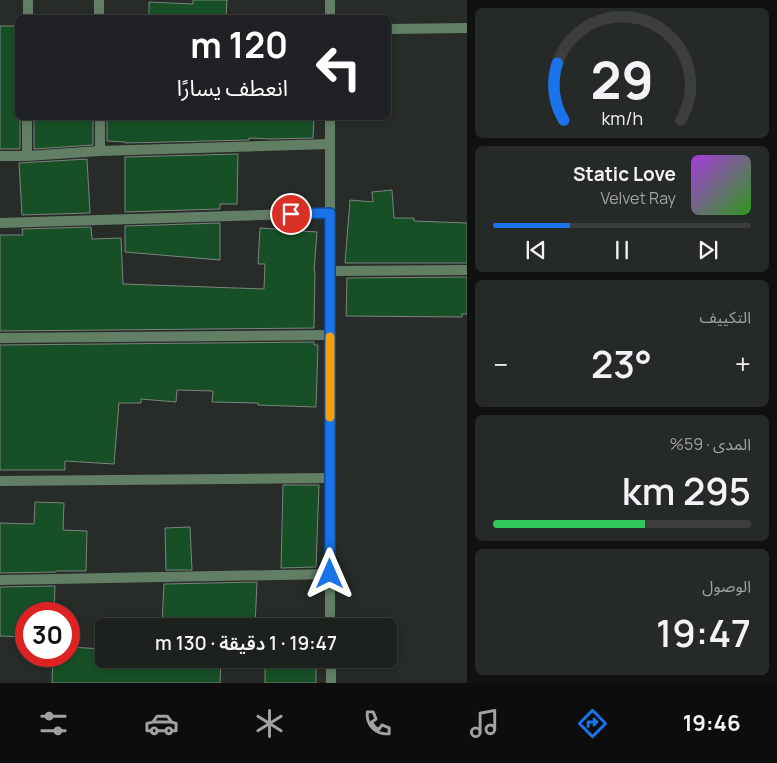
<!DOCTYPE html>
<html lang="ar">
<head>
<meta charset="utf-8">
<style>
	:root { --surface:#1d211e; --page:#252927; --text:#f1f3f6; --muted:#a0a3a4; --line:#3b3e3c; --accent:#1a73e8 }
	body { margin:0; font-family:Manrope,"Noto Sans Arabic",sans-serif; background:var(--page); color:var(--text); direction:rtl; height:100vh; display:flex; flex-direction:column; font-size:19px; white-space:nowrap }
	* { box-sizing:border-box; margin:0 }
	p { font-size:16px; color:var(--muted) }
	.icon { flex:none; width:28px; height:28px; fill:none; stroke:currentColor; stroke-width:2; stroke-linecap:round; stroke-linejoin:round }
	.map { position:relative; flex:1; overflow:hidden; direction:ltr }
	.drawer { display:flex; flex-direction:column; gap:8px; padding:8px; background:#101210; width:310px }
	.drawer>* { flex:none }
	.guide { position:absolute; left:15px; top:15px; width:376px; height:105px; border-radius:8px; box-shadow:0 2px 8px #0003,0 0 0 1px var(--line); direction:rtl; background:#202124; color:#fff; overflow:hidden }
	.speed { position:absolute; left:15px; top:602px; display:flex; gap:10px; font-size:25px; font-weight:700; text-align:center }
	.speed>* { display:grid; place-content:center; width:65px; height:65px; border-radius:50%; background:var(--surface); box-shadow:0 2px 8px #0003,0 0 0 1px var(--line); line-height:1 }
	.speed .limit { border:8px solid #d22; background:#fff; color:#111 }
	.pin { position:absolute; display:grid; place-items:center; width:42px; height:42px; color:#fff; margin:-21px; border:2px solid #fff; border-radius:50%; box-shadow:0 1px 5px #0007 }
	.me { position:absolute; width:55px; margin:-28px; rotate:0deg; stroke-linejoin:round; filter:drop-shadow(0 0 4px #0008) }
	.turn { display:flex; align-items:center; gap:18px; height:105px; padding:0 20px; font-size:22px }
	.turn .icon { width:65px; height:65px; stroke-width:2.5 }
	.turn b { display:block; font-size:35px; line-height:42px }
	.big { font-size:38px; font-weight:600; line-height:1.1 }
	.drawer .card { flex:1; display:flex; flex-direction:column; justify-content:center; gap:8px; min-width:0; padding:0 18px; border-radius:8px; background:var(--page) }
	.drawer .dial { align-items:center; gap:0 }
	.dial svg { height:130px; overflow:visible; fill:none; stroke:var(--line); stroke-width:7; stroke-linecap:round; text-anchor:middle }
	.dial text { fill:var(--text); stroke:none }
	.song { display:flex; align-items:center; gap:15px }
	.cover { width:60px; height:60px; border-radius:8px; background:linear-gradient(135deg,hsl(280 70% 55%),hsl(110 70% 35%)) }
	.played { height:5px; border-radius:2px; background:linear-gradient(90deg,var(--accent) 30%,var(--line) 30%) }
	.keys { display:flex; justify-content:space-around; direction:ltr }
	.heat { display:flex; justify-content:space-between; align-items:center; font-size:28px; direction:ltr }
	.charge { height:8px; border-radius:4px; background:linear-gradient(90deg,#34c759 59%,var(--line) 0) }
	.trip { position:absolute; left:95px; top:618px; width:302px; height:50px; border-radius:8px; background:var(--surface); box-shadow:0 2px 8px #0003,0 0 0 1px var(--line); font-weight:600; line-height:50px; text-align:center; direction:rtl }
	.tab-bar { display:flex; height:80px; justify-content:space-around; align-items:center; background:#0c0d0c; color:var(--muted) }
	.tab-bar .icon { width:35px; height:35px }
	.tab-bar .on { color:var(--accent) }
	.tab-bar b { font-size:22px; color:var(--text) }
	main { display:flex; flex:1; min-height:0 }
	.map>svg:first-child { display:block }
	.building { fill:#175026; stroke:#7d847e }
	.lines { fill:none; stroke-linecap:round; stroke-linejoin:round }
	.minor { stroke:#627f66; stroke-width:10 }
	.route-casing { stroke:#114b97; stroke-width:12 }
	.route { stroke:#1a73e8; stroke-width:9 }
	.slow { stroke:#f59e0b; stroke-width:9 }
</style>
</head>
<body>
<main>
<section class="drawer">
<div class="card dial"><svg viewBox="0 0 100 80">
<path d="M14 69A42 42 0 1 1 86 69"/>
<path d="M14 69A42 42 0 0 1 10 34" stroke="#1a73e8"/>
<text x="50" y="56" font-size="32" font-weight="700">29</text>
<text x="50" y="72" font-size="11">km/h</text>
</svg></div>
<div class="card">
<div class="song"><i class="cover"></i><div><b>Static Love</b><p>Velvet Ray</p></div></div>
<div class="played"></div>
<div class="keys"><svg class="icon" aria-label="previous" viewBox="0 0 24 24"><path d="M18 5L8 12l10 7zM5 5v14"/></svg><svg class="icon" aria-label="pause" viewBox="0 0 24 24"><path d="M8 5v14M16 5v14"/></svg><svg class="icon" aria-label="next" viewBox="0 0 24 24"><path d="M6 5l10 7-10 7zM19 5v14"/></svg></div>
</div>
<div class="card"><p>التكييف</p>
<div class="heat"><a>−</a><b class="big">23°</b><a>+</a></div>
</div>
<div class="card"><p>المدى · 59%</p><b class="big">295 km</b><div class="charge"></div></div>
<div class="card"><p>الوصول</p><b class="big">19:47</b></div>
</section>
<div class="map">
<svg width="467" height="683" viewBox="0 0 467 683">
	<rect width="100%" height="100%" fill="#272c28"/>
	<g class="building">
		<path d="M 193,0 L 227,0 L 226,18 L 149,18 L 149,2 L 193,4 Z"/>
		<path d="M 0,26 L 18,26 L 18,118 L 20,118 L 20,149 L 0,149 Z"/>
		<path d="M 34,118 L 93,118 L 93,145 L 34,149 Z"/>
		<path d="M 107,118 L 314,118 L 313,138 L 272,139 L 249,138 L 249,140 L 125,143 L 125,142 L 107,141 Z"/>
		<path d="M 238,154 L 237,204 L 220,204 L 220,209 L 125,212 L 125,157 Z"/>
		<path d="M 87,159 L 90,213 L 22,215 L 19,163 Z"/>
		<path d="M 392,190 L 394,218 L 414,218 L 414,221 L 467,223 L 467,263 L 345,263 L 350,200 L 373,202 L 372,192 Z"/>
		<path d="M 220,223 L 220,260 L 125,252 L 125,226 Z"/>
		<path d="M 91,227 L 92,239 L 121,238 L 123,284 L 264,289 L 265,264 L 258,264 L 260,228 L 317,232 L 314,271 L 315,271 L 314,328 L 0,331 L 0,235 L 23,235 L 22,229 Z"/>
		<path d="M 467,277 L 467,314 L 462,314 L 462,317 L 346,316 L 347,278 Z"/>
		<path d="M 314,342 L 314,345 L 318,345 L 316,407 L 258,405 L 258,403 L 212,402 L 213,391 L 177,390 L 176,402 L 141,399 L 141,403 L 119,403 L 114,464 L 65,461 L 65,470 L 0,470 L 0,345 Z"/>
		<path d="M 283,485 L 319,485 L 316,567 L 281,568 Z"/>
		<path d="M 35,502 L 64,503 L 63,530 L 87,531 L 86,571 L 56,571 L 56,572 L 0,573 L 0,523 L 34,524 Z"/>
		<path d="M 190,527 L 192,570 L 166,570 L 165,528 Z"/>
		<path d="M 257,582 L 255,626 L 208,626 L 162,624 L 164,584 Z"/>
		<path d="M 55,586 L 54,614 L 26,614 L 26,637 L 0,636 L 0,587 Z"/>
		<path d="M 69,647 L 104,649 L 104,659 L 221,659 L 220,683 L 52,683 L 53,656 L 69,656 Z"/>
		<rect x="265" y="659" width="51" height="24"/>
	</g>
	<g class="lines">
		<g class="minor">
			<path d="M 99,0 L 99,18"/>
			<path d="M 330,0 L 330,18"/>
			<path d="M 28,18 L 28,0"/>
			<path d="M 389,29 L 467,28"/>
			<path d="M 100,118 L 100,151"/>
			<path d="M 330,118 L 330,626"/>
			<path d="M 0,156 L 27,156 L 100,151 L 330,144"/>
			<path d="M 27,156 L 27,118"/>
			<path d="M 0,223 L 330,213"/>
			<path d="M 330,271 L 467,270"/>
			<path d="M 0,338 L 330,335"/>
			<path d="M 0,481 L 330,478"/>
			<path d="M 0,580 L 330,574"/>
			<path d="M 331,659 L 331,683"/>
		</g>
	</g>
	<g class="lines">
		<defs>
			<path id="route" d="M 291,214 L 330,213 L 330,574"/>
		</defs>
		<use href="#route" class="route-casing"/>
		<use href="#route" class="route"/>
		<path class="slow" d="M 330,337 L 330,417"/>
	</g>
</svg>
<div class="speed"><div class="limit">30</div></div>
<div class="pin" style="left:291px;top:214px;background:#d93025"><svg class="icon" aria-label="arrive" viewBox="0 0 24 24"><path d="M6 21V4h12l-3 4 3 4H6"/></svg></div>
<svg class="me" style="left:330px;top:574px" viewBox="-20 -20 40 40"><path d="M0-17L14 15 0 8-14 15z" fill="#1a73e8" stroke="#fff" stroke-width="4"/></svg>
<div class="trip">19:47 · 1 دقيقة · 130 m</div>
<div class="guide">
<div class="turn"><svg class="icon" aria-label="left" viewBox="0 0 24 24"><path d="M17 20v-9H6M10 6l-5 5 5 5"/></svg><div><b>120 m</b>انعطف يسارًا</div></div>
</div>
</div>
</main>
<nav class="tab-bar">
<b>19:46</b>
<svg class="icon on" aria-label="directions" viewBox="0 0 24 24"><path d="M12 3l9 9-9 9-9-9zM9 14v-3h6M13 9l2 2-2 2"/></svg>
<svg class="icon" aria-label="music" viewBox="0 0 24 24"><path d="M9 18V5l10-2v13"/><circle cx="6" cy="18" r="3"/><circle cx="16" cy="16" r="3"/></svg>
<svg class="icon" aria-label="phone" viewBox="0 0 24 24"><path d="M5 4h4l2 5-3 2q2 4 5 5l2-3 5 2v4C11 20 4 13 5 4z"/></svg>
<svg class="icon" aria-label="climate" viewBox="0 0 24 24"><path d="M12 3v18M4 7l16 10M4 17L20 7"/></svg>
<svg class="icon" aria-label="car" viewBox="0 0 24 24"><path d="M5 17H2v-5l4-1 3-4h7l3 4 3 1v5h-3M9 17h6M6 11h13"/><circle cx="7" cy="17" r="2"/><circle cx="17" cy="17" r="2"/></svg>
<svg class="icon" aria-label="filters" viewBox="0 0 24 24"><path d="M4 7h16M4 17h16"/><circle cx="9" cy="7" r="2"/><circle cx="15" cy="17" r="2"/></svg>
</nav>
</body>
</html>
